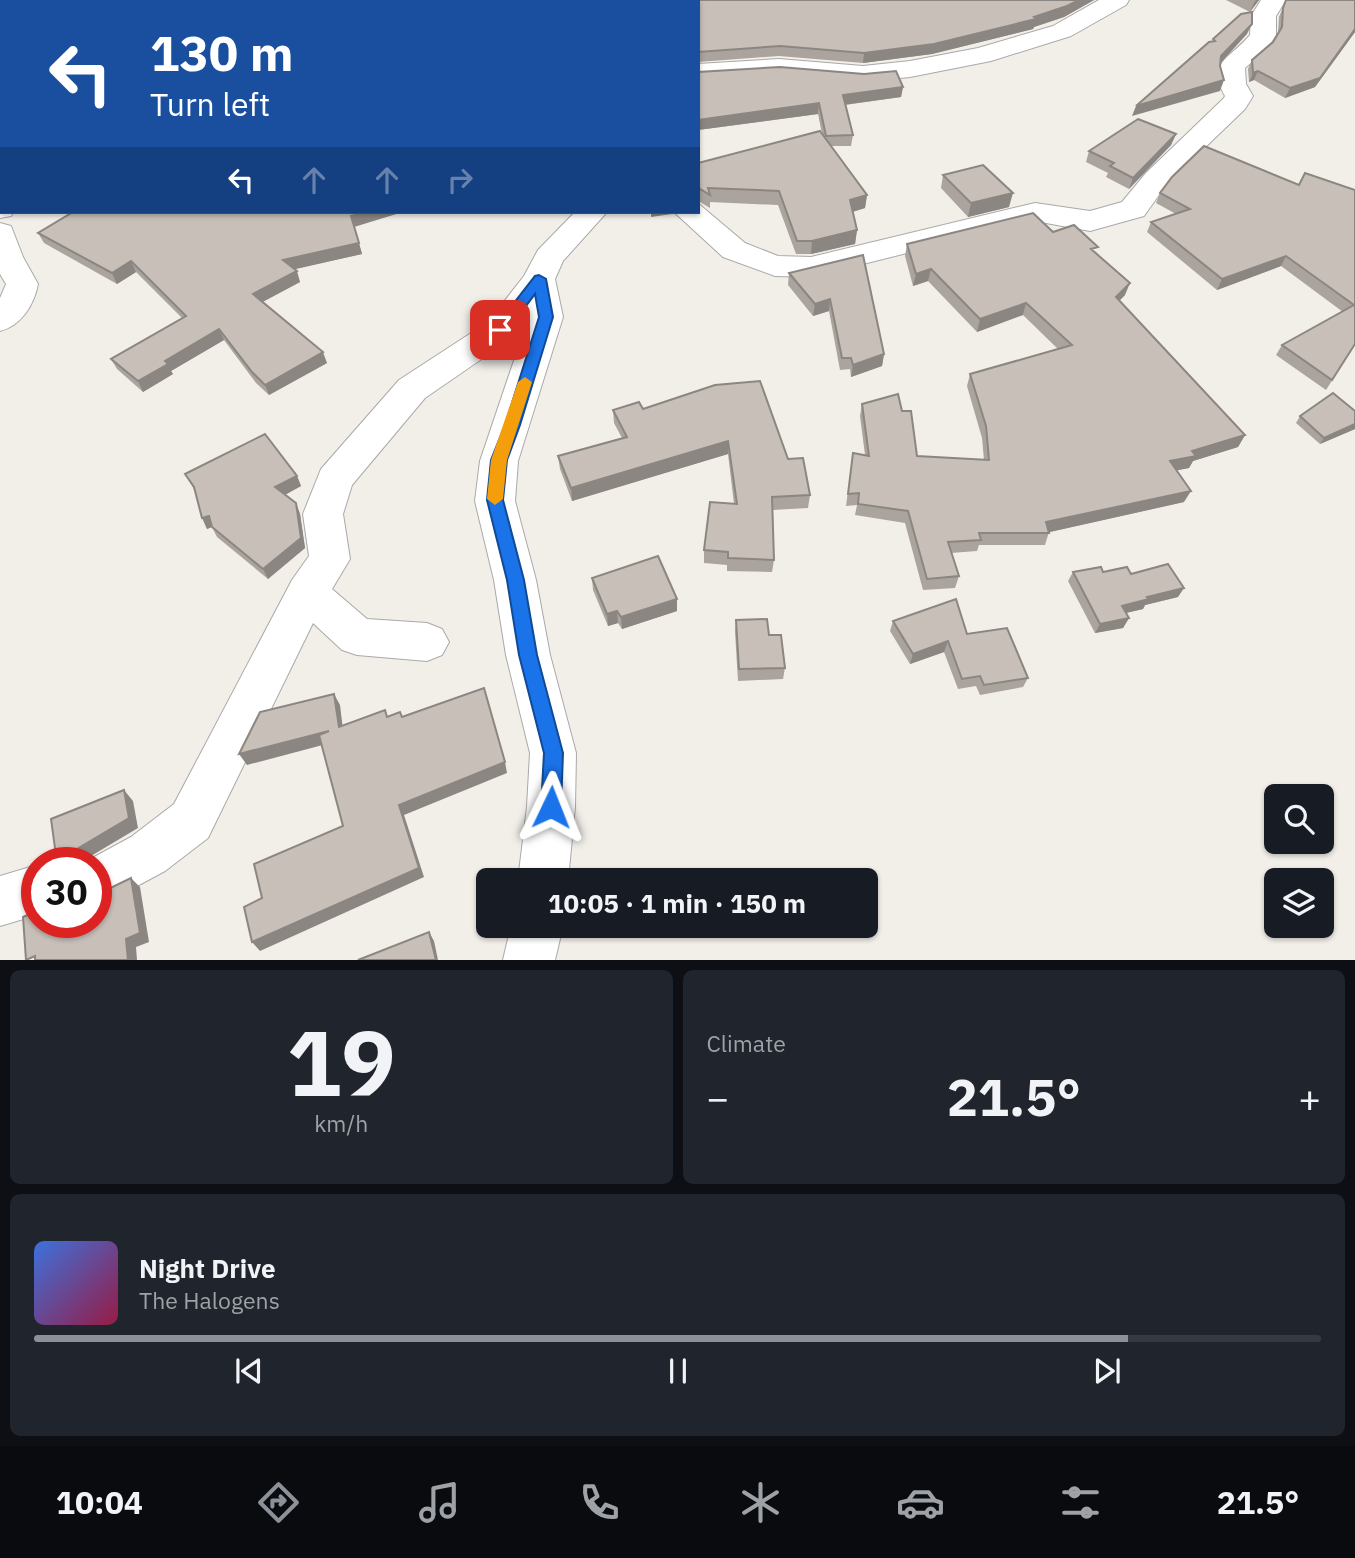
<!DOCTYPE html>
<html lang="en">
<head>
<meta charset="utf-8">
<style>
	:root { --surface:#171b24; --page:#20242c; --text:#f1f3f6; --muted:#9ea1a6; --line:#363941; --accent:#8c9099 }
	body { margin:0; font-family:"IBM Plex Sans",sans-serif; background:var(--page); color:var(--text); height:100vh; display:flex; flex-direction:column; font-size:26px; white-space:nowrap }
	* { box-sizing:border-box; margin:0 }
	p { font-size:23px; color:var(--muted) }
	.icon { flex:none; width:38px; height:38px; fill:none; stroke:currentColor; stroke-width:2; stroke-linecap:round; stroke-linejoin:round }
	.map { position:relative; height:960px; overflow:hidden }
	.drawer { display:flex; flex-direction:column; gap:10px; padding:10px; background:#0d0f14; flex:1 }
	.drawer>* { flex:none }
	.top-card { position:absolute; left:0px; top:0px; width:700px; height:214px; box-shadow:0 2px 5px #0004; background:#1a4fa0; color:#fff; overflow:hidden }
	.tools { position:absolute; left:1264px; top:784px; display:grid; gap:14px }
	.tools a { display:grid; place-items:center; width:70px; height:70px; border-radius:10px; background:var(--surface); box-shadow:0 2px 5px #0004; font-size:35px }
	.speed { position:absolute; left:21px; top:847px; display:flex; gap:14px; font-size:35px; font-weight:700; text-align:center }
	.speed>* { display:grid; place-content:center; width:91px; height:91px; border-radius:50%; background:var(--surface); box-shadow:0 2px 5px #0004; line-height:1 }
	.speed .limit { border:10px solid #d22; background:#fff; color:#111 }
	.pin { position:absolute; display:grid; place-items:center; width:60px; height:60px; color:#fff; margin:-30px; border-radius:14px; box-shadow:0 4px 10px #0006 }
	.me { position:absolute; width:77px; margin:-38px; rotate:2deg; stroke-linejoin:round; filter:drop-shadow(0 0 5px #0008) }
	.turn { display:flex; align-items:center; gap:24px; height:147px; padding:0 35px; font-size:32px }
	.turn .icon { width:91px; height:91px; stroke-width:2.5 }
	.turn b { display:block; font-size:49px; line-height:60px }
	.lanes { display:flex; align-items:center; height:66px; padding:0 35px; background:#0003; justify-content:center; gap:35px; direction:ltr }
	.lanes .off { opacity:.35 }
	.big { font-size:52px; font-weight:700; line-height:1.1 }
	.drawer .widget { flex:1; display:flex; flex-direction:column; justify-content:center; gap:10px; min-width:0; padding:0 24px; border-radius:10px; background:var(--page) }
	.drawer .dial { align-items:center; gap:0 }
	.dial b { font-size:91px; line-height:1 }
	.song { display:flex; align-items:center; gap:21px }
	.cover { width:84px; height:84px; border-radius:10px; background:linear-gradient(135deg,hsl(220 70% 55%),hsl(340 70% 35%)) }
	.played { height:7px; border-radius:4px; background:linear-gradient(90deg,var(--accent) 85%,var(--line) 85%) }
	.keys { display:flex; justify-content:space-around; direction:ltr }
	.heat { display:flex; justify-content:space-between; align-items:center; font-size:38px; direction:ltr }
	.drawer .tiles { flex:1; display:grid; gap:10px; grid-template-columns:1fr 1fr }
	.widget:last-child { grid-column:span 2 }
	.trip { position:absolute; left:476px; top:868px; width:402px; height:70px; border-radius:10px; background:var(--surface); box-shadow:0 2px 5px #0004; font-weight:700; line-height:70px; text-align:center }
	.dock { display:flex; height:112px; justify-content:space-around; align-items:center; background:#090b0e; color:var(--muted) }
	.dock .icon { width:49px; height:49px }
	.dock .active { color:var(--accent) }
	.dock b { font-size:32px; color:var(--text) }
	.map>svg:first-child { display:block }
	.lines { fill:none; stroke-linecap:round; stroke-linejoin:round }
	.minor-casing { stroke:#a9a9a9; stroke-width:2 }
	.minor { fill:#fff; fill-rule:evenodd }
	.wall { fill:#aba49e }
	.shaded-wall { fill:#8b8681 }
	.building { fill:#c7bfb8; stroke:#8b8681; stroke-width:2 }
	.route { fill:#1a73e8; stroke:#114b97; stroke-width:2 }
	.slow { fill:#f59e0b }
</style>
</head>
<body>
<div class="map">
<svg width="1355" height="960" viewBox="0 0 1355 960">
	<rect width="100%" height="100%" fill="#f2efe9"/>
	<g class="lines">
		<defs>
			<g id="minor">
				<path d="M 1099,0 L 1129,0 L 1126,5 L 1071,36 L 991,61 L 910,77 L 863,82 L 779,75 L 698,80 L 698,64 L 779,59 L 863,66 L 910,61 L 978,48 L 1053,26 Z"/>
				<path d="M 1261,0 L 1286,0 L 1276,16 L 1276,35 L 1267,49 L 1245,68 L 1246,84 L 1253,96 L 1245,109 L 1166,185 L 1144,216 L 1090,231 L 1035,221 L 811,277 L 775,276 L 723,257 L 674,212 L 698,212 L 700,205 L 745,243 L 778,256 L 811,257 L 1035,203 L 1090,211 L 1122,202 L 1146,173 L 1224,98 L 1225,96 C 1206,62 1231,58 1250,35 L 1251,16 Z"/>
				<path d="M 0,186 L 2,212 L 13,212 L 11,216 L 0,218 Z"/>
				<path d="M 575,212 L 607,212 L 563,261 L 555,279 L 563,317 L 518,461 L 515,501 L 536,580 L 550,655 L 576,753 L 575,807 L 568,880 L 518,880 L 527,807 L 530,753 L 506,655 L 494,580 L 475,501 L 480,461 L 529,316 L 512,338 L 425,398 L 352,485 L 343,514 L 350,559 L 332,589 L 367,619 L 427,623 L 442,629 L 449,642 L 442,655 L 427,661 L 357,655 L 342,650 L 313,623 L 208,838 L 165,871 L 96,908 L 96,863 L 83,863 L 131,837 L 174,804 L 292,580 L 309,556 L 303,514 L 321,469 L 399,380 L 488,322 L 524,276 L 538,250 Z"/>
				<path d="M 0,223 L 11,226 L 23,257 L 38,284 C 34,305 21,326 0,331 L 0,298 L 6,284 L 0,274 Z"/>
				<path d="M 37,865 L 37,915 L 0,926 L 0,876 Z"/>
				<path d="M 511,926 L 563,926 L 555,960 L 503,960 Z"/>
			</g>
		</defs>
		<use href="#minor" class="minor-casing"/>
		<use href="#minor" class="minor"/>
	</g>
	<g class="wall">
		<path d="M 600,0 L 1094,0 L 1064,17 L 1034,27 L 1033,29 L 932,54 L 863,63 L 779,56 L 698,62 L 698,2 L 601,2 Z"/>
		<path d="M 1226,0 L 1259,0 L 1250,12 Z"/>
		<path d="M 1286,0 L 1355,0 L 1355,32 L 1315,87 L 1285,98 L 1254,80 L 1249,82 L 1248,69 L 1252,60 L 1273,42 L 1278,33 L 1279,17 Z"/>
		<path d="M 903,87 L 901,97 L 845,105 L 853,135 L 851,146 L 831,146 L 867,195 L 865,208 L 853,212 L 857,230 L 855,244 L 811,254 L 796,254 L 778,205 L 710,202 L 710,208 L 700,202 L 698,163 L 822,134 L 818,114 L 698,130 Z"/>
		<path d="M 1176,134 L 1171,145 L 1129,189 L 1106,177 L 1108,173 L 1086,162 L 1089,151 Z"/>
		<path d="M 943,175 L 1009,207 L 968,217 L 941,188 Z"/>
		<path d="M 1299,185 L 1355,190 L 1355,344 L 1326,390 L 1276,355 L 1282,345 L 1343,312 L 1281,266 L 1217,290 L 1147,232 L 1151,222 L 1176,214 L 1156,203 L 1160,193 Z"/>
		<path d="M 354,227 L 362,254 L 294,269 L 300,282 L 262,302 L 327,363 L 269,395 L 256,383 L 224,340 L 171,371 L 173,374 L 143,392 L 117,369 L 111,359 L 182,318 L 136,272 L 117,284 L 44,243 L 38,233 Z"/>
		<path d="M 1053,232 L 1096,252 L 1125,295 L 1119,301 L 1245,435 L 1238,447 L 1193,461 L 1189,468 L 1176,470 L 1184,502 L 1049,532 L 1045,545 L 979,545 L 977,551 L 951,553 L 959,576 L 955,588 L 923,590 L 905,523 L 855,515 L 857,505 L 846,506 L 853,453 L 865,455 L 860,416 L 862,404 L 902,411 L 917,456 L 984,460 L 982,438 L 967,386 L 970,374 L 1058,349 L 1023,315 L 977,332 L 928,281 L 913,286 L 905,256 L 907,244 Z"/>
		<path d="M 863,255 L 884,354 L 882,366 L 851,377 L 850,369 L 840,370 L 829,311 L 813,316 L 788,285 L 789,273 Z"/>
		<path d="M 643,409 L 788,459 L 810,495 L 808,508 L 773,510 L 774,560 L 772,572 L 727,571 L 727,565 L 704,563 L 704,550 L 734,504 L 728,454 L 572,501 L 560,469 L 558,456 L 622,438 L 614,423 L 613,410 Z"/>
		<path d="M 1355,411 L 1355,429 L 1320,444 L 1296,423 L 1300,416 Z"/>
		<path d="M 185,474 L 297,476 L 301,486 L 285,495 L 296,503 L 300,514 L 305,548 L 268,579 L 217,537 L 212,527 L 207,529 L 195,491 Z"/>
		<path d="M 1073,572 L 1131,574 L 1178,597 L 1145,605 L 1143,609 L 1126,613 L 1129,618 L 1123,628 L 1095,633 L 1068,581 Z"/>
		<path d="M 592,578 L 677,611 L 622,629 L 618,623 L 608,626 L 593,590 Z"/>
		<path d="M 736,620 L 769,635 L 785,668 L 783,679 L 738,681 L 735,632 Z"/>
		<path d="M 893,621 L 967,634 L 1028,678 L 1023,687 L 980,695 L 976,686 L 958,689 L 944,652 L 910,664 L 890,631 Z"/>
	</g>
	<g class="shaded-wall">
		<path d="M 572,0 L 584,0 L 582,2 L 570,2 Z"/>
		<path d="M 1079,0 L 1094,0 L 1064,17 L 1034,27 L 1033,29 L 932,54 L 863,63 L 864,53 L 1034,17 Z"/>
		<path d="M 1256,0 L 1259,0 L 1250,12 L 1254,3 Z"/>
		<path d="M 1252,24 L 1247,34 L 1217,67 L 1221,56 Z"/>
		<path d="M 1355,29 L 1355,32 L 1315,87 L 1285,98 L 1290,88 Z"/>
		<path d="M 1258,71 L 1254,80 L 1249,82 L 1253,73 Z"/>
		<rect x="0" y="73" width="2" height="11"/>
		<path d="M 1224,80 L 1220,91 L 1132,116 L 1136,106 Z"/>
		<path d="M 903,87 L 901,97 L 842,105 L 843,95 Z"/>
		<path d="M 819,103 L 818,114 L 698,130 L 698,120 Z"/>
		<path d="M 1176,134 L 1171,145 L 1129,189 L 1133,178 Z"/>
		<path d="M 700,189 L 700,202 L 698,206 L 698,193 Z"/>
		<path d="M 1013,193 L 1009,207 L 968,217 L 971,203 Z"/>
		<path d="M 867,195 L 865,208 L 848,213 L 850,200 Z"/>
		<path d="M 366,212 L 403,212 L 354,227 L 351,216 Z"/>
		<path d="M 651,212 L 673,212 L 672,214 L 651,217 Z"/>
		<path d="M 857,230 L 855,244 L 811,254 L 812,241 Z"/>
		<path d="M 359,243 L 362,254 L 287,271 L 283,260 Z"/>
		<path d="M 1286,256 L 1281,266 L 1217,290 L 1222,279 Z"/>
		<path d="M 131,261 L 136,272 L 117,284 L 112,273 Z"/>
		<path d="M 931,269 L 928,281 L 913,286 L 916,274 Z"/>
		<path d="M 297,271 L 300,282 L 257,305 L 253,294 Z"/>
		<path d="M 1130,283 L 1125,295 L 1111,309 L 1116,297 Z"/>
		<path d="M 830,299 L 829,311 L 813,316 L 815,304 Z"/>
		<path d="M 1026,303 L 1023,315 L 977,332 L 980,319 Z"/>
		<path d="M 219,329 L 224,340 L 171,371 L 173,374 L 143,392 L 138,381 L 165,361 Z"/>
		<path d="M 323,352 L 327,363 L 269,395 L 265,385 Z"/>
		<path d="M 884,354 L 882,366 L 851,377 L 853,365 Z"/>
		<path d="M 1355,424 L 1355,429 L 1320,444 L 1324,438 Z"/>
		<path d="M 1245,435 L 1238,447 L 1193,461 L 1189,468 L 1164,473 L 1170,461 L 1192,451 Z"/>
		<path d="M 728,441 L 728,454 L 572,501 L 571,488 Z"/>
		<path d="M 297,476 L 301,486 L 279,498 L 275,487 Z"/>
		<path d="M 1191,491 L 1184,502 L 1041,534 L 1046,522 Z"/>
		<path d="M 296,503 L 300,514 L 305,548 L 268,579 L 263,569 Z"/>
		<path d="M 209,516 L 214,526 L 207,529 L 202,518 Z"/>
		<path d="M 1184,588 L 1178,597 L 1145,605 L 1143,609 L 1117,615 L 1122,606 L 1147,597 Z"/>
		<path d="M 677,599 L 677,611 L 622,629 L 621,617 Z"/>
		<path d="M 617,611 L 618,623 L 608,626 L 607,614 Z"/>
		<path d="M 1129,618 L 1123,628 L 1095,633 L 1100,624 Z"/>
		<path d="M 948,641 L 944,652 L 910,664 L 913,654 Z"/>
		<path d="M 334,694 L 340,705 L 344,738 L 339,727 Z"/>
		<path d="M 329,731 L 334,742 L 247,765 L 239,754 Z"/>
		<path d="M 505,762 L 507,773 L 404,815 L 424,877 L 260,951 L 252,942 L 399,805 Z"/>
		<path d="M 124,790 L 133,801 L 138,828 L 86,859 L 90,863 L 80,863 L 70,853 Z"/>
		<path d="M 131,878 L 140,887 L 149,942 L 136,947 L 137,960 L 128,960 L 126,939 Z"/>
		<path d="M 429,932 L 434,941 L 438,960 L 436,960 Z"/>
	</g>
	<g class="building">
		<path d="M 0,0 L 572,0 L 570,2 L 2,2 L 2,73 L 0,73 Z"/>
		<path d="M 603,0 L 1079,0 L 1067,6 L 1034,17 L 1036,19 L 934,44 L 864,53 L 780,46 L 698,52 L 698,2 L 604,2 Z"/>
		<path d="M 1286,0 L 1355,0 L 1355,29 L 1320,78 L 1290,88 L 1258,71 L 1253,73 L 1252,60 L 1273,42 L 1282,27 L 1283,8 Z"/>
		<path d="M 1252,12 L 1252,24 L 1221,56 L 1220,66 L 1224,80 L 1136,106 L 1209,42 L 1215,41 L 1213,39 L 1241,14 Z"/>
		<path d="M 780,67 L 864,74 L 896,71 L 903,87 L 843,95 L 853,135 L 826,136 L 819,103 L 698,120 L 698,72 Z"/>
		<path d="M 1138,119 L 1176,134 L 1133,178 L 1110,166 L 1114,163 L 1089,151 Z"/>
		<path d="M 820,131 L 867,195 L 850,200 L 857,230 L 812,241 L 797,241 L 779,191 L 708,188 L 710,195 L 700,189 L 698,193 L 698,163 Z"/>
		<path d="M 1204,146 L 1299,185 L 1305,173 L 1355,190 L 1355,344 L 1332,380 L 1282,345 L 1354,305 L 1286,256 L 1222,279 L 1151,222 L 1190,209 L 1160,193 L 1172,177 Z"/>
		<path d="M 983,165 L 1013,193 L 971,203 L 943,175 Z"/>
		<path d="M 73,212 L 366,212 L 351,216 L 359,243 L 283,260 L 297,271 L 253,294 L 323,352 L 265,385 L 252,372 L 219,329 L 165,361 L 168,364 L 138,381 L 111,359 L 186,316 L 131,261 L 112,273 L 38,233 Z"/>
		<path d="M 1033,213 L 1053,232 L 1074,225 L 1098,247 L 1091,249 L 1130,283 L 1116,297 L 1245,435 L 1192,451 L 1196,456 L 1170,461 L 1191,491 L 1046,522 L 1049,533 L 979,533 L 981,540 L 948,542 L 959,576 L 927,579 L 908,511 L 858,504 L 859,493 L 848,494 L 853,453 L 869,456 L 862,404 L 898,394 L 902,411 L 911,411 L 917,456 L 989,460 L 986,426 L 970,374 L 1072,345 L 1026,303 L 980,319 L 931,269 L 916,274 L 907,244 Z"/>
		<path d="M 863,255 L 884,354 L 853,365 L 851,358 L 842,358 L 830,299 L 815,304 L 789,273 Z"/>
		<path d="M 760,381 L 788,459 L 803,458 L 810,495 L 772,497 L 774,560 L 728,558 L 728,552 L 704,550 L 710,502 L 737,504 L 728,441 L 571,488 L 558,456 L 627,437 L 613,410 L 639,402 L 643,409 L 715,385 Z"/>
		<path d="M 1333,393 L 1355,411 L 1355,424 L 1324,438 L 1300,416 Z"/>
		<path d="M 265,434 L 297,476 L 275,487 L 296,503 L 301,538 L 263,569 L 212,527 L 209,516 L 202,518 L 194,487 L 185,474 Z"/>
		<path d="M 658,556 L 677,599 L 621,617 L 617,611 L 607,614 L 592,578 Z"/>
		<path d="M 1168,564 L 1184,588 L 1147,597 L 1149,599 L 1122,606 L 1129,618 L 1100,624 L 1073,572 L 1101,567 L 1103,572 L 1127,567 L 1131,574 Z"/>
		<path d="M 956,599 L 967,634 L 1007,628 L 1028,678 L 984,685 L 980,676 L 962,679 L 948,641 L 913,654 L 893,621 Z"/>
		<path d="M 767,619 L 769,635 L 781,635 L 785,668 L 739,669 L 736,620 Z"/>
		<path d="M 484,688 L 505,762 L 399,805 L 419,868 L 252,942 L 244,907 L 262,898 L 254,864 L 343,826 L 319,735 L 329,731 L 239,754 L 260,712 L 334,694 L 339,727 L 385,710 L 387,717 L 400,712 L 402,717 Z"/>
		<path d="M 124,790 L 129,818 L 70,853 L 72,856 L 83,856 L 83,863 L 57,863 L 51,819 Z"/>
		<path d="M 131,878 L 140,933 L 126,939 L 128,960 L 35,960 L 35,956 L 26,960 L 23,917 L 37,911 L 37,922 L 96,922 L 96,895 Z"/>
		<path d="M 429,932 L 436,960 L 358,960 Z"/>
	</g>
	<path class="route" d="M 539,275 L 546,279 L 553,317 L 520,425 L 507,460 L 503,500 L 524,580 L 537,655 L 563,753 L 561,807 L 558,813 L 551,816 L 544,813 L 541,807 L 544,753 L 519,655 L 507,580 L 487,500 L 491,460 L 505,425 L 539,317 L 535,294 L 505,334 L 495,334 L 493,330 L 535,276 Z"/>
	<path class="slow" d="M 525,377 L 532,382 L 507,460 L 503,499 L 495,505 L 487,499 L 491,460 L 518,382 Z"/>
</svg>
<div class="tools">
<a><svg class="icon" aria-label="search" viewBox="0 0 24 24"><circle cx="10" cy="10" r="6"/><path d="M15 15l6 6"/></svg></a>
<a><svg class="icon" aria-label="layers" viewBox="0 0 24 24"><path d="M12 4l9 5-9 5-9-5zM3 14l9 5 9-5"/></svg></a>
</div>
<div class="speed"><div class="limit">30</div></div>
<div class="pin" style="left:500px;top:330px;background:#d93025"><svg class="icon" aria-label="arrive" viewBox="0 0 24 24"><path d="M6 21V4h12l-3 4 3 4H6"/></svg></div>
<svg class="me" style="left:551px;top:807px" viewBox="-20 -20 40 40"><path d="M0-17L14 15 0 8-14 15z" fill="#1a73e8" stroke="#fff" stroke-width="4"/></svg>
<div class="trip">10:05 · 1 min · 150 m</div>
<div class="top-card">
<div class="turn"><svg class="icon" aria-label="left" viewBox="0 0 24 24"><path d="M17 20v-9H6M10 6l-5 5 5 5"/></svg><div><b>130 m</b>Turn left</div></div>
<div class="lanes"><svg class="icon" aria-label="left" viewBox="0 0 24 24"><path d="M17 20v-9H6M10 6l-5 5 5 5"/></svg><svg class="icon off" aria-label="ahead" viewBox="0 0 24 24"><path d="M12 20V5M6 11l6-6 6 6"/></svg><svg class="icon off" aria-label="ahead" viewBox="0 0 24 24"><path d="M12 20V5M6 11l6-6 6 6"/></svg><svg class="icon off" aria-label="right" viewBox="0 0 24 24"><path d="M7 20v-9h11M14 6l5 5-5 5"/></svg></div>
</div>
</div>
<section class="drawer">
<div class="tiles">
<div class="widget dial"><b>19</b><p>km/h</p></div>
<div class="widget"><p>Climate</p>
<div class="heat"><a>−</a><b class="big">21.5°</b><a>+</a></div>
</div>
<div class="widget">
<div class="song"><i class="cover"></i><div><b>Night Drive</b><p>The Halogens</p></div></div>
<div class="played"></div>
<div class="keys"><svg class="icon" aria-label="previous" viewBox="0 0 24 24"><path d="M18 5L8 12l10 7zM5 5v14"/></svg><svg class="icon" aria-label="pause" viewBox="0 0 24 24"><path d="M8 5v14M16 5v14"/></svg><svg class="icon" aria-label="next" viewBox="0 0 24 24"><path d="M6 5l10 7-10 7zM19 5v14"/></svg></div>
</div>
</div>
</section>
<nav class="dock">
<b>10:04</b>
<svg class="icon active" aria-label="directions" viewBox="0 0 24 24"><path d="M12 3l9 9-9 9-9-9zM9 14v-3h6M13 9l2 2-2 2"/></svg>
<svg class="icon" aria-label="music" viewBox="0 0 24 24"><path d="M9 18V5l10-2v13"/><circle cx="6" cy="18" r="3"/><circle cx="16" cy="16" r="3"/></svg>
<svg class="icon" aria-label="phone" viewBox="0 0 24 24"><path d="M5 4h4l2 5-3 2q2 4 5 5l2-3 5 2v4C11 20 4 13 5 4z"/></svg>
<svg class="icon" aria-label="climate" viewBox="0 0 24 24"><path d="M12 3v18M4 7l16 10M4 17L20 7"/></svg>
<svg class="icon" aria-label="car" viewBox="0 0 24 24"><path d="M5 17H2v-5l4-1 3-4h7l3 4 3 1v5h-3M9 17h6M6 11h13"/><circle cx="7" cy="17" r="2"/><circle cx="17" cy="17" r="2"/></svg>
<svg class="icon" aria-label="filters" viewBox="0 0 24 24"><path d="M4 7h16M4 17h16"/><circle cx="9" cy="7" r="2"/><circle cx="15" cy="17" r="2"/></svg>
<b>21.5°</b>
</nav>
</body>
</html>
